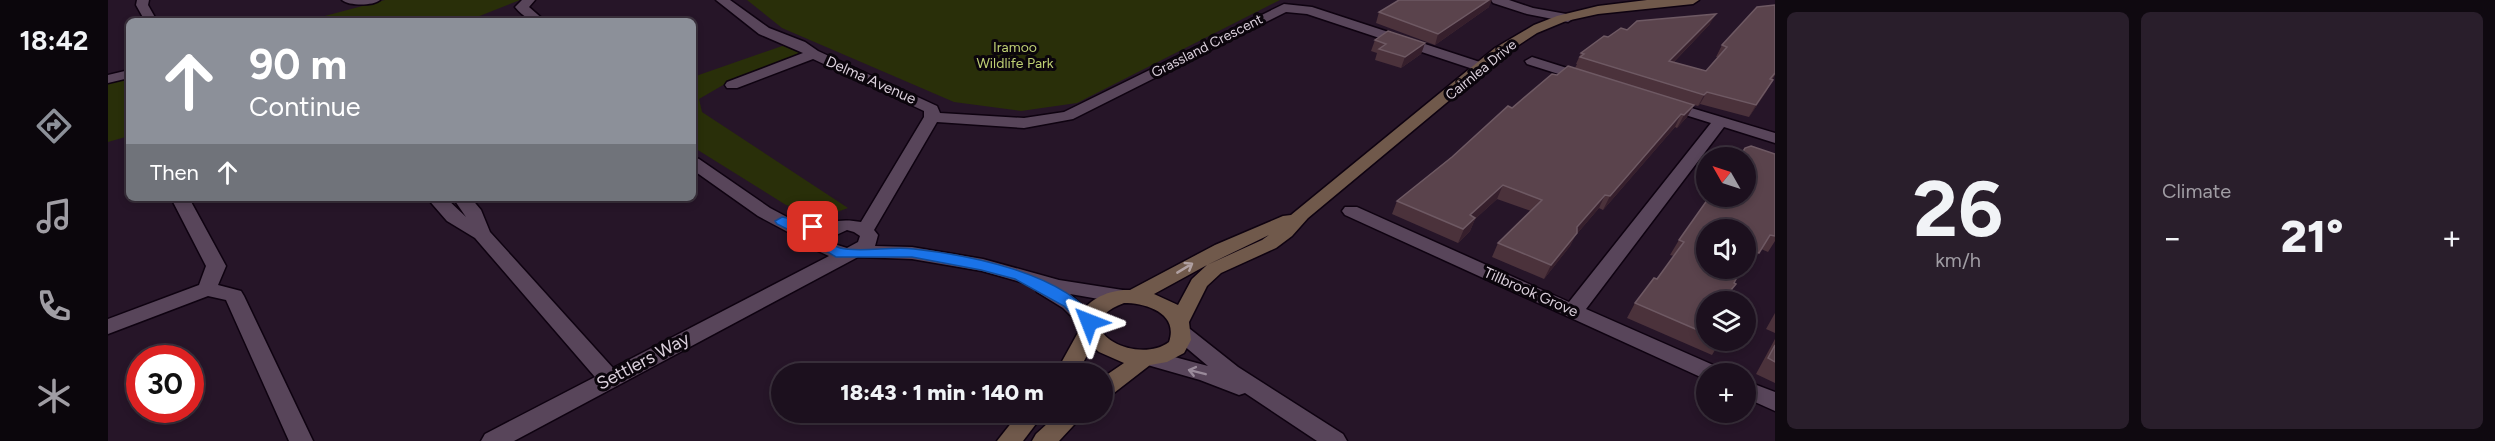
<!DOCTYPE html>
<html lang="en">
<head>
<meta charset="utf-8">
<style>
	:root { --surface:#1c101e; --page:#291e2b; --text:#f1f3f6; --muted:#a09da4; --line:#3a303c; --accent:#8c9099 }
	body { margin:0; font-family:Figtree,sans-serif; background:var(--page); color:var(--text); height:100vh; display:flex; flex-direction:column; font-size:22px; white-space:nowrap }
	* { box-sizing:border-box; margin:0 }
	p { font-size:20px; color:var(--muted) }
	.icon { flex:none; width:33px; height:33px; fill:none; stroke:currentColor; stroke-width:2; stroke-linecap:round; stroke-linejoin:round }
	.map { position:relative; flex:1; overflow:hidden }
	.sheet { display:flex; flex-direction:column; gap:12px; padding:12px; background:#0f0910; width:720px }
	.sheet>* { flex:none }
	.banner { position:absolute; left:18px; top:18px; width:570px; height:183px; border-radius:9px; box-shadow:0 3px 9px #0003,0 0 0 2px var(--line); background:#8c9099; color:#fff; overflow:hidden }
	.needle { width:39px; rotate:309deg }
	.fabs { position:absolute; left:1588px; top:147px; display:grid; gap:12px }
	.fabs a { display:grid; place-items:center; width:60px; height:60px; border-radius:50%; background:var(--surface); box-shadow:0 3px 9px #0003,0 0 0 2px var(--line); font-size:30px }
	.speed { position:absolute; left:18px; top:345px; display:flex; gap:12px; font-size:30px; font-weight:700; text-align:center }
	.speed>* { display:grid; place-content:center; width:78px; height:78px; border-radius:50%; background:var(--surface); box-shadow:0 3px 9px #0003,0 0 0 2px var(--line); line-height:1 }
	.speed .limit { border:9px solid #d22; background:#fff; color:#111 }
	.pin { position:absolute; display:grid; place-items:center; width:51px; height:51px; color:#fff; margin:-26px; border-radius:12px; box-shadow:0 3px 9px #0006 }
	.me { position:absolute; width:66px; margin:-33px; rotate:315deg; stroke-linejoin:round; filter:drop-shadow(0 0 4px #0008) }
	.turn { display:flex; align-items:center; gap:21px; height:126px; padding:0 24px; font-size:27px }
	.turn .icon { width:78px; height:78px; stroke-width:2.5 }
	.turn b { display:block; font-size:42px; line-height:51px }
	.then { display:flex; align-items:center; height:57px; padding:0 24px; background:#0003; gap:12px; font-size:22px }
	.big { font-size:45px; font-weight:800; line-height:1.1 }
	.sheet .widget { flex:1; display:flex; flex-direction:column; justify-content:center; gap:9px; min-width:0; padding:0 21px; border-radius:9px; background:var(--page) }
	.sheet .dial { align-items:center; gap:0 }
	.dial b { font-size:78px; line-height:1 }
	.heat { display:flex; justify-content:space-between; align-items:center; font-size:33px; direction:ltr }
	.sheet .tiles { flex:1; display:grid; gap:12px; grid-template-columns:repeat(2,1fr) }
	.trip { position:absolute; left:663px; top:363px; width:342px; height:60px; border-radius:30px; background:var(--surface); box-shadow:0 3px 9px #0003,0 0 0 2px var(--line); font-weight:800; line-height:60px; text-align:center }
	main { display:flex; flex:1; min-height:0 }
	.menu { display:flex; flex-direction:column; width:108px; justify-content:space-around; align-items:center; background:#0b060c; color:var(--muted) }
	.menu .icon { width:42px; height:42px }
	.menu .selected { color:var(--accent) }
	.menu b { font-size:27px; color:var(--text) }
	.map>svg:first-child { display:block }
	.green { fill:#292f09 }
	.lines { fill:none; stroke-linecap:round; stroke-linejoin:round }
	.street-casing { stroke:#0e0210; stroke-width:3 }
	.secondary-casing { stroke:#0e0210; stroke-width:3 }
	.street { fill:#58455a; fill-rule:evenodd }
	.secondary { fill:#70594b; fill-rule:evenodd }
	.wall { fill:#4b323b }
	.shaded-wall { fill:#361f2c }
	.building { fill:#5a434c; stroke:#6e5963; stroke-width:1.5 }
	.oneway { stroke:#b0a0a1 }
	.oneway2 { stroke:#998a9a }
	.route { fill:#1a73e8; stroke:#114b97; stroke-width:1.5 }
	.labels { text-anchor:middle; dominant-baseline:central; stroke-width:6; stroke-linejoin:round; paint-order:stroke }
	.far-street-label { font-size:14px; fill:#dacfdb; stroke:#0b050c }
	.far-park-label { font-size:14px; fill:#bfd074; stroke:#0b050c }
	.street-label { font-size:15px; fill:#dacfdb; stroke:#0b050c }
	.near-street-label { font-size:18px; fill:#dacfdb; stroke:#0b050c }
</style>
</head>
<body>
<main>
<nav class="menu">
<b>18:42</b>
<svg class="icon selected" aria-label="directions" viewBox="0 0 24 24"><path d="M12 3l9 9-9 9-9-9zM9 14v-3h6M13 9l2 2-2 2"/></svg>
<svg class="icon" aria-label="music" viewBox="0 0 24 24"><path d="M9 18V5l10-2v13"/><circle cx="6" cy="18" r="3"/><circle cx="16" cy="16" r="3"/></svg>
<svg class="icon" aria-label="phone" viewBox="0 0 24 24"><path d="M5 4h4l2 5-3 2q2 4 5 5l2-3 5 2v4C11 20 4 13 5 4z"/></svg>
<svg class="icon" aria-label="climate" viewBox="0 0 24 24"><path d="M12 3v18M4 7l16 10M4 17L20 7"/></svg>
</nav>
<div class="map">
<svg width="1667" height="441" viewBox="0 0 1667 441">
	<rect width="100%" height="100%" fill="#261528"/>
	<g class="green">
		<path d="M 277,0 L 412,0 L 359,21 L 198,21 Z"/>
		<path d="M 639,0 L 1172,0 L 969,103 L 913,111 L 846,102 L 674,28 Z"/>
		<path d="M 680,44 L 696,53 L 629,77 L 591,99 L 594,112 L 740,208 L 718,216 L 678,205 L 585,147 L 585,77 Z"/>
		<path d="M 21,76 L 21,136 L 0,142 L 0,82 Z"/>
	</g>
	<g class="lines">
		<defs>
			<g id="street">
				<path d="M 29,0 L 41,0 L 40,5 L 49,21 L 37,21 L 28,5 Z"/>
				<path d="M 234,0 L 272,0 C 265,6 241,6 234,0 Z"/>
				<path d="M 414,0 L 427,0 L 421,7 L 437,21 C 423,21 416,18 407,7 Z"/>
				<path d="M 608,0 L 622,0 L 661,28 L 697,42 L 710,51 L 829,106 L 832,113 L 916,118 L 956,112 L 1176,4 L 1204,7 L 1378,64 L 1380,67 L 1373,71 L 1368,70 L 1199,14 L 1178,12 L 965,119 L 916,128 L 829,122 L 766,230 L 770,235 L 767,246 L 804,247 L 875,259 L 951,280 L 1021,291 L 1024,296 L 1021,301 L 1014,303 L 962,294 L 991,322 L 988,327 L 981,329 L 974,327 L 955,308 L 929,292 L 927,286 L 874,271 L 804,259 L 750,257 L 406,441 L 373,441 L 377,434 L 487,377 L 367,238 L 339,221 L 319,198 L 338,198 L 358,217 L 345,198 L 363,198 L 373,210 L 382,232 L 505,368 L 721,256 L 710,251 L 708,247 L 650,216 L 585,170 L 585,157 L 591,159 L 662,208 L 709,233 C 720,219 737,219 753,222 L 816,117 L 816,111 L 705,59 L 629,88 L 619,88 L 617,85 L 619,82 L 695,53 L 651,34 ZM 739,230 L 746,232 L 752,236 L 750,242 L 739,248 L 726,244 L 726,236 Z"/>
				<path d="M 1383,0 L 1401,0 L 1425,8 L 1464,15 L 1466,18 L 1460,22 L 1419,14 L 1385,3 Z"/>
				<path d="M 1424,57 L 1481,75 L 1483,78 L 1476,82 L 1419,64 L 1417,61 Z"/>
				<path d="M 21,70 L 21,78 L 0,83 L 0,75 Z"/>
				<path d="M 1560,101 L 1667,133 L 1667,143 L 1616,127 L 1478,309 L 1612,368 L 1615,374 L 1599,374 L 1599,380 L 1237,215 L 1234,211 L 1237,207 L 1249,207 L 1461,302 L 1603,123 L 1555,108 L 1553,105 L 1555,102 Z"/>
				<path d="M 63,198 L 81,198 L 118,266 L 110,285 L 133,291 L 136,296 L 205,441 L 181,441 L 118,300 L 100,296 L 0,334 L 0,319 L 91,285 L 98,266 Z"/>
				<path d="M 1075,327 L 1082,329 L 1130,367 L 1235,434 L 1239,441 L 1209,441 L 1137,393 L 1131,395 L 1092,380 L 1036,364 L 1033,359 L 1036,354 L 1044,351 L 1100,366 L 1068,339 L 1064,334 L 1068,329 Z"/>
				<path d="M 1638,381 L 1667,392 L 1667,411 L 1638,398 Z"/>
			</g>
			<g id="secondary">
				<path d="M 1539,0 L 1591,0 L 1585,4 L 1490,14 L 1458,21 L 1429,33 L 1397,54 L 1200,218 L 1184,236 L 1168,248 L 1113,273 L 1099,286 L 1081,322 L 1083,340 L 1076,353 L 1059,362 L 1042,365 L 1002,396 L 994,398 L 994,378 L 1016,363 L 991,352 L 984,346 L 969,374 L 947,374 L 972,329 L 972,314 C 982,298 1003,289 1022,290 L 1107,245 L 1175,216 L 1183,215 L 1387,48 L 1426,25 L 1449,16 L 1490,6 ZM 1161,235 L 1154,240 L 1099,265 ZM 1099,265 L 1084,279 L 1070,305 L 1046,294 ZM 1016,303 C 1038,303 1071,313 1061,342 C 1028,367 954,326 1016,303 Z"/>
				<path d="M 912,412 L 937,412 L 915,441 L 889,441 Z"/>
				<path d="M 952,412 L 978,412 L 951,441 L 924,441 L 928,434 Z"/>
			</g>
		</defs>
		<use href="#street" class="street-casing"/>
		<use href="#secondary" class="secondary-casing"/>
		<use href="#street" class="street"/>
		<use href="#secondary" class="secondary"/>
	</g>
	<g class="wall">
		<path d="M 1667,5 L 1667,75 L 1664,80 L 1658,92 L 1641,117 L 1592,104 L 1590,106 L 1586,105 L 1579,117 L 1569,128 L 1567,127 L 1495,210 L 1491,208 L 1467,236 L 1462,246 L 1436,279 L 1384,257 L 1390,243 L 1423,211 L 1389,199 L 1367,219 L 1362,231 L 1350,243 L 1284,214 L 1289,201 L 1404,108 L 1449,75 L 1467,68 L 1469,64 L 1468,64 L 1473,53 L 1500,37 L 1519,30 L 1602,24 L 1566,62 L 1598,71 L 1610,57 L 1608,57 L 1614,45 Z"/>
		<path d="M 1381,7 L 1327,45 L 1268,23 L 1271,12 Z"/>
		<path d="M 1267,40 L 1317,43 L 1313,54 L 1293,68 L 1267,60 L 1269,53 L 1263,51 Z"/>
		<path d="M 1667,154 L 1667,241 L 1660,252 L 1653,249 L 1642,267 L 1638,266 L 1638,230 L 1599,302 L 1599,340 L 1613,340 L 1604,355 L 1519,318 L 1527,303 L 1549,279 L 1566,256 L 1562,255 L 1571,240 Z"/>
		<path d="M 1667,313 L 1667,333 L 1658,329 Z"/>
		<path d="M 1667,339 L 1667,383 L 1648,374 Z"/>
	</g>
	<g class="shaded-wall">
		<path d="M 1381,0 L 1384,0 L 1381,7 L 1327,45 L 1330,34 Z"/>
		<path d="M 1608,14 L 1602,24 L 1556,72 L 1561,61 Z"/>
		<path d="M 1317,43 L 1313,54 L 1293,68 L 1297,57 Z"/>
		<path d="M 1665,80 L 1658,92 L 1641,117 L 1648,105 Z"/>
		<path d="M 1599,92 L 1592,104 L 1590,106 L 1596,95 Z"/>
		<path d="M 1586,105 L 1579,117 L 1569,128 L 1576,115 Z"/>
		<path d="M 1573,114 L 1567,127 L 1495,210 L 1502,196 Z"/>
		<path d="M 1395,185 L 1389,199 L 1367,219 L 1362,231 L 1350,243 L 1362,215 Z"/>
		<path d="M 1497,195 L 1491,208 L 1467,236 L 1462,246 L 1436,279 L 1443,265 L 1469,227 Z"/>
	</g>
	<g class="building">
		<path d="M 1291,0 L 1381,0 L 1330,34 L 1271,12 Z"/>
		<path d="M 1667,5 L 1667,73 L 1662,79 L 1665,80 L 1648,105 L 1599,92 L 1596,95 L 1472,57 L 1476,54 L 1473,53 L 1496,36 L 1500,37 L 1513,28 L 1519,30 L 1529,21 L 1608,14 L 1561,61 L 1598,71 L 1619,47 L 1614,45 L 1649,7 Z"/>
		<path d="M 1280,31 L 1317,43 L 1297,57 L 1271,49 L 1278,44 L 1267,40 Z"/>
		<path d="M 1460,66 L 1586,105 L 1576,115 L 1573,114 L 1502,196 L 1497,195 L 1469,227 L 1469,233 L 1443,265 L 1390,243 L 1434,200 L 1395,185 L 1362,215 L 1367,218 L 1355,229 L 1289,201 L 1344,157 L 1400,106 L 1404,108 L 1444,74 L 1449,75 Z"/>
		<path d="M 1643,146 L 1667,154 L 1667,236 L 1662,235 L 1651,253 L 1644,250 L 1638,261 L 1638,230 L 1599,230 L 1599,268 L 1634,268 L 1626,283 L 1628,284 L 1623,290 L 1630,293 L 1625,302 L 1599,302 L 1599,334 L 1527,303 L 1546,278 L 1549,279 L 1570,250 L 1576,242 L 1571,240 L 1602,196 L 1638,196 L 1638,158 L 1631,158 L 1637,148 Z"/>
		<path d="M 1667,345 L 1667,362 L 1660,358 Z"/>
	</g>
	<defs><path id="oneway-shaft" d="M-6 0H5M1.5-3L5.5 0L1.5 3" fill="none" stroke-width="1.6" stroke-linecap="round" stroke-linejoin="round" transform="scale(1.5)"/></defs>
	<use class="oneway" href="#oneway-shaft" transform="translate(1077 268) rotate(-31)"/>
	<use class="oneway2" href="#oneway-shaft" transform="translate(1089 372) rotate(-166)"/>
	<path class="route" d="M 674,217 L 709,224 L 711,227 L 705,231 C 712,236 723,246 732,248 C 752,253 783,246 806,249 C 860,255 958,273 989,322 L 986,326 L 975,326 L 956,306 L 907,279 L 873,270 L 804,257 L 728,257 L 693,236 L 669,224 L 667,221 Z"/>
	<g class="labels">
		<g class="far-street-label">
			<text transform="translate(1099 46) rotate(-27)">Grassland Crescent</text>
			<text transform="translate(1373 70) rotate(-39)">Cairnlea Drive</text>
		</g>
		<g class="far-park-label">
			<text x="907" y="47">Iramoo<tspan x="907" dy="16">Wildlife Park</tspan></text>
		</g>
		<g class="street-label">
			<text transform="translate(763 80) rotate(24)">Delma Avenue</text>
			<text transform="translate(1423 292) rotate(24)">Tillbrook Grove</text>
		</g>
		<g class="near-street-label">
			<text transform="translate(535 361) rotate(-28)">Settlers Way</text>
		</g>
	</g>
</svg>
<div class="fabs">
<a><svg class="needle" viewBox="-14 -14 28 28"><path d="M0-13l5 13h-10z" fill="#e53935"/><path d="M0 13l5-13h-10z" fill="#a09da4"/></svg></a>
<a><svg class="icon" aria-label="sound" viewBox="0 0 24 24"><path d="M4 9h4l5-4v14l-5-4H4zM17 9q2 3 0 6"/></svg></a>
<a><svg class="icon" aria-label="layers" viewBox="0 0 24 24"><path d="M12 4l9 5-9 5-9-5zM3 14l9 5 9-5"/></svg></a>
<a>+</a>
</div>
<div class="speed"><div class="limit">30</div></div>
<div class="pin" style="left:705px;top:227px;background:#d93025"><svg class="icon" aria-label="arrive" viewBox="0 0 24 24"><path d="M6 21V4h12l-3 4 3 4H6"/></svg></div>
<svg class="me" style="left:981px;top:322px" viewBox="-20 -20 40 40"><path d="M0-17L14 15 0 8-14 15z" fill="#1a73e8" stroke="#fff" stroke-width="4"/></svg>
<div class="trip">18:43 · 1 min · 140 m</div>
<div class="banner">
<div class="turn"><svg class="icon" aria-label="ahead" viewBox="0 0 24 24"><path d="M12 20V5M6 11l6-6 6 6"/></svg><div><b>90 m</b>Continue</div></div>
<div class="then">Then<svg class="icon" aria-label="ahead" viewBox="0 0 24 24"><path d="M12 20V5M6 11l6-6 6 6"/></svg></div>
</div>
</div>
<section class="sheet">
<div class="tiles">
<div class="widget dial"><b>26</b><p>km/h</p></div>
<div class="widget"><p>Climate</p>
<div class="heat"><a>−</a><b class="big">21°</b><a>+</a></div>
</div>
</div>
</section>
</main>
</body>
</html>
